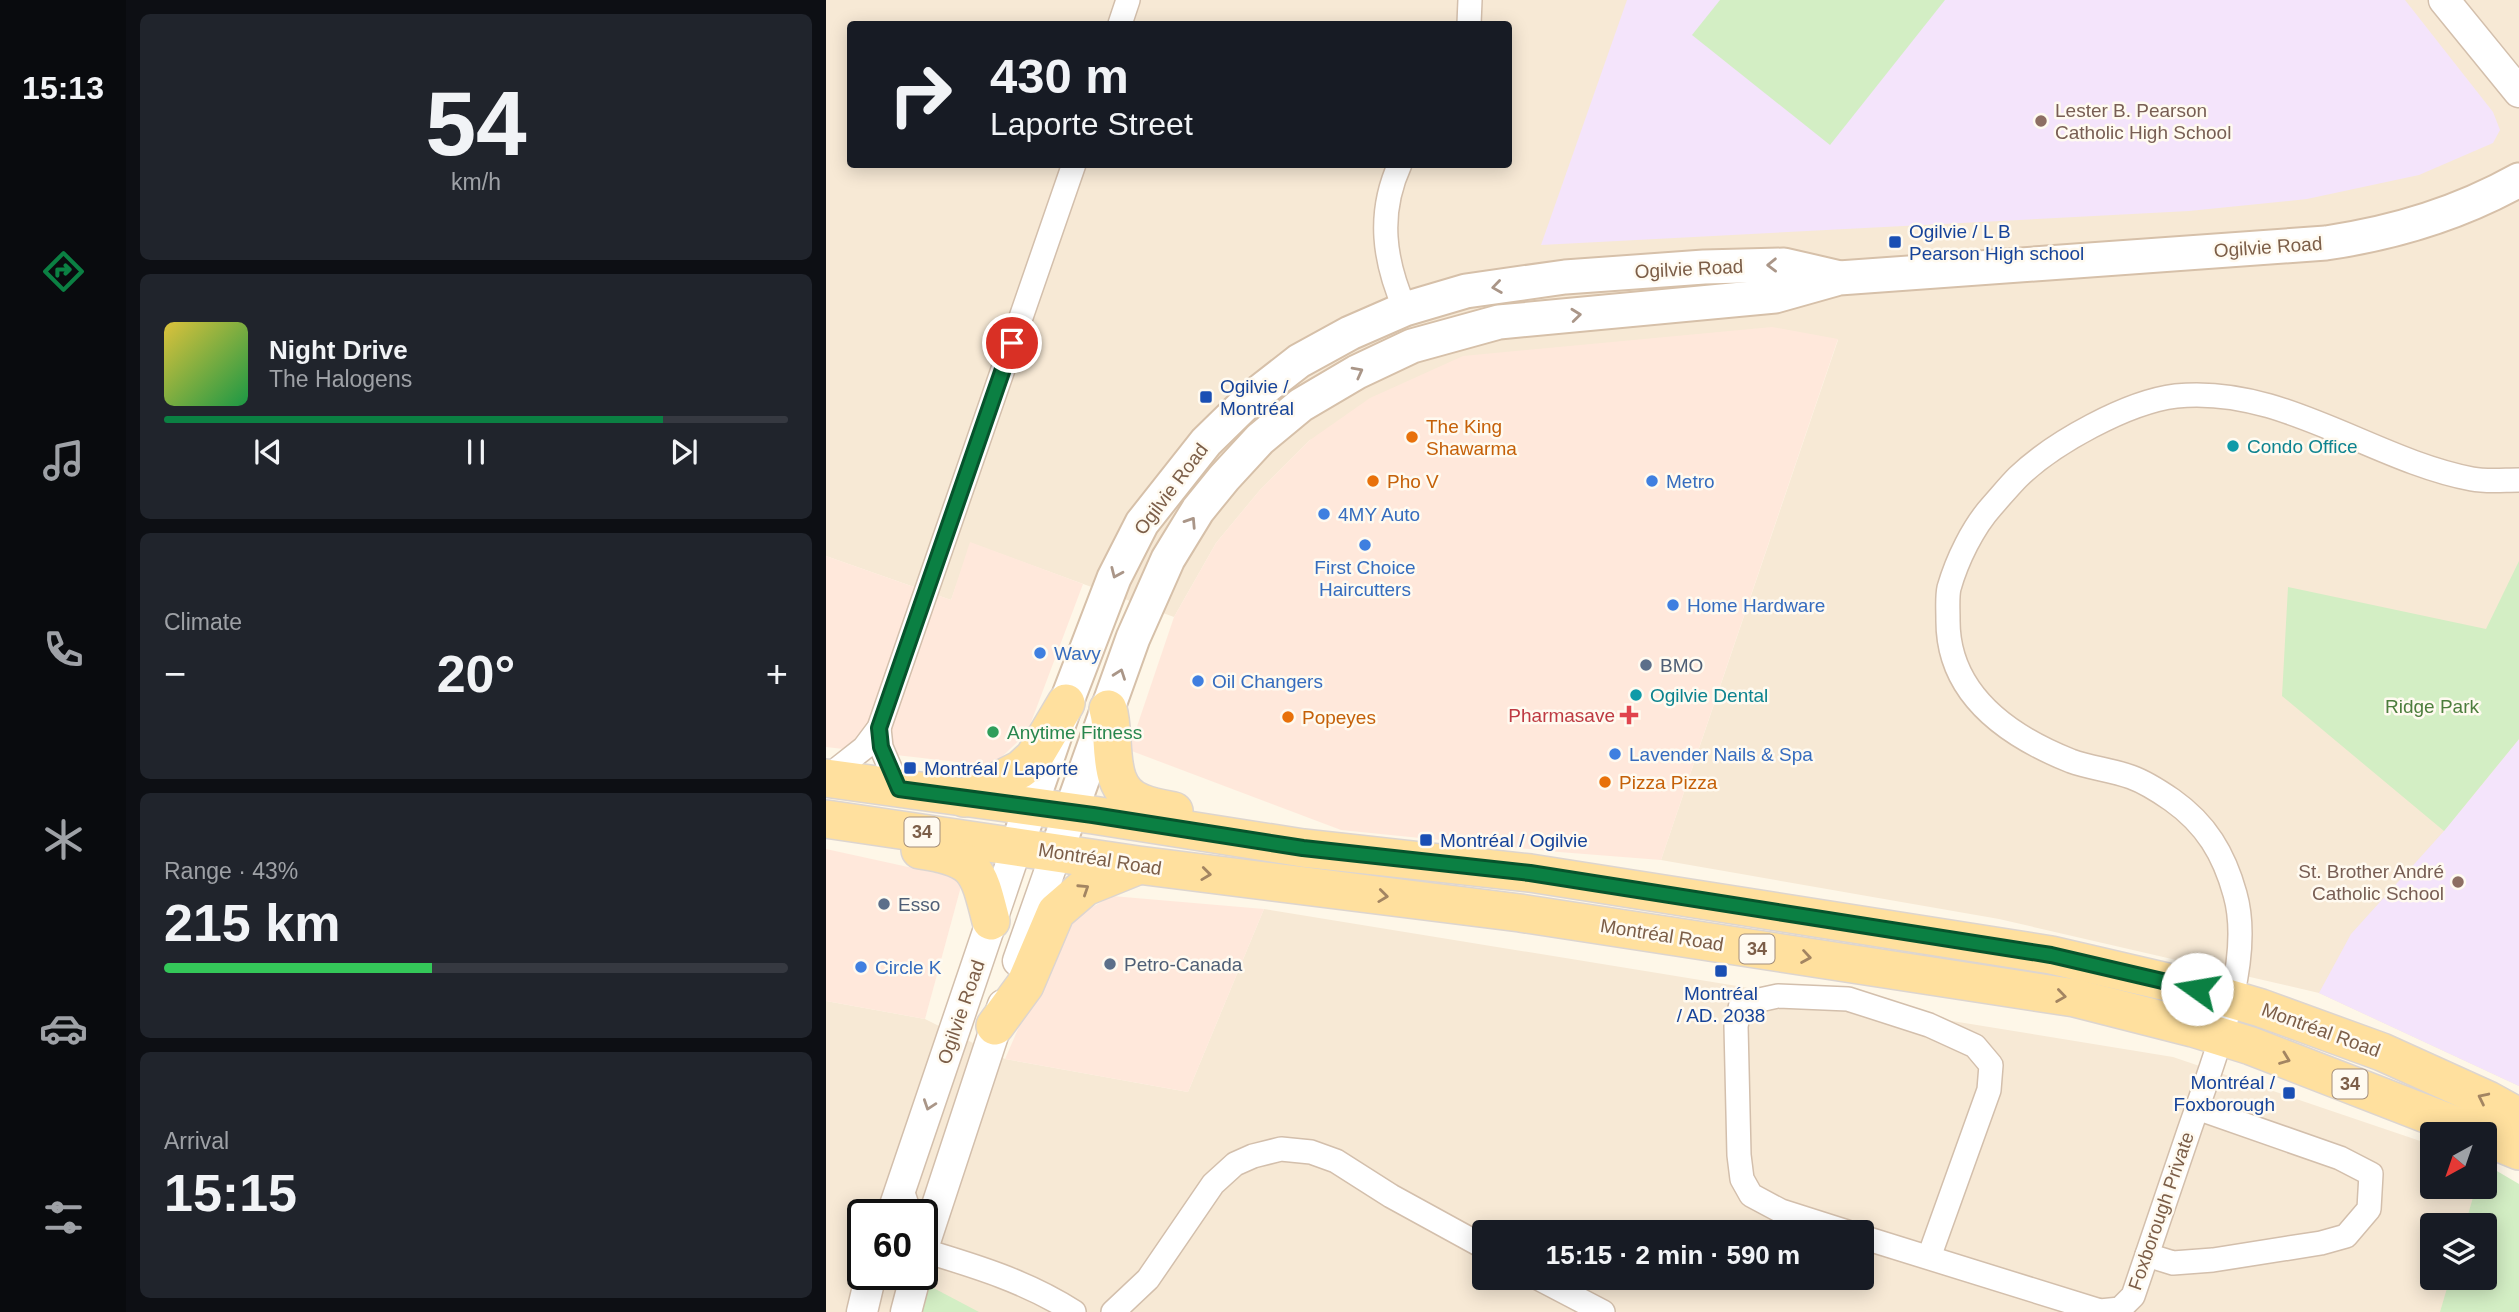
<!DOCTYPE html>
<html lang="en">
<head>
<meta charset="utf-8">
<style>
	:root { --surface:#171b24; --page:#20242c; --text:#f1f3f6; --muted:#9ea1a6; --line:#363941; --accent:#0b8043 }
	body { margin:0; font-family:Helvetica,sans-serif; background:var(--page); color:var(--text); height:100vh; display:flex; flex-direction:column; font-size:26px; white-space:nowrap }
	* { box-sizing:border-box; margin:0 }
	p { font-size:23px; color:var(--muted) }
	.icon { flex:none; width:38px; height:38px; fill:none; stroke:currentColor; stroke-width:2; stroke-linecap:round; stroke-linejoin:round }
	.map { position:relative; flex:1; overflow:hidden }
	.side { display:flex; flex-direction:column; gap:14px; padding:14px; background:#0d0f14; width:700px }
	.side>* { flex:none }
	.guide { position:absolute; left:21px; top:21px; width:665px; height:147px; border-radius:7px; box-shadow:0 4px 18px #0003; background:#171b24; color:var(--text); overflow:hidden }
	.needle { width:46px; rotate:220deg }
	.controls { position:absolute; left:1594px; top:1122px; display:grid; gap:14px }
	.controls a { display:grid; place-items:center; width:77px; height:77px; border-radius:7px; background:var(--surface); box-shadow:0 4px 18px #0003; font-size:35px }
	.speed { position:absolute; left:21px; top:1199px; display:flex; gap:14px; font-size:35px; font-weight:700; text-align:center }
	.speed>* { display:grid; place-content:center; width:91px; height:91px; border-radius:50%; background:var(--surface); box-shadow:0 4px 18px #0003; line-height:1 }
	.speed .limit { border:4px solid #111; border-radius:10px; background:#fff; color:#111 }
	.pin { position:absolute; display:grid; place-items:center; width:60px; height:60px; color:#fff; margin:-30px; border:4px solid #fff; border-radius:50%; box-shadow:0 2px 7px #0007 }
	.me { position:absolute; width:77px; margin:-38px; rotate:283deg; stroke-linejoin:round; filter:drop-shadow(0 0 5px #0008) }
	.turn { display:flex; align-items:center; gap:24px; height:147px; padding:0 28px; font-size:32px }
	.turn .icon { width:91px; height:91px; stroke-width:2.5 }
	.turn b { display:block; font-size:49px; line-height:60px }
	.big { font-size:52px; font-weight:700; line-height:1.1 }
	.side .card { flex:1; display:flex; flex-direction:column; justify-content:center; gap:10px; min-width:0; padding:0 24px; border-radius:10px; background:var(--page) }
	.side .dial { align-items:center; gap:0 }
	.dial b { font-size:91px; line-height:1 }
	.song { display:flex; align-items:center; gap:21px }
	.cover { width:84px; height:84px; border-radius:10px; background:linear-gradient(135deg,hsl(50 70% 55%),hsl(140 70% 35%)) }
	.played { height:7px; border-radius:4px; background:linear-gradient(90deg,var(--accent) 80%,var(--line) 80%) }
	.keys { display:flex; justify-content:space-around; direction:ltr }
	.heat { display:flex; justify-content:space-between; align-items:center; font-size:38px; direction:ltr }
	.charge { height:10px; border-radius:5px; background:linear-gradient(90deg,#34c759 43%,var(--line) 0) }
	.trip { position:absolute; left:646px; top:1220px; width:402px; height:70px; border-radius:7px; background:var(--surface); box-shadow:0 4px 18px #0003; font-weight:700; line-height:70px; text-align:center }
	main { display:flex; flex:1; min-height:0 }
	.tab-bar { display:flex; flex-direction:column; width:126px; justify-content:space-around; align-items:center; background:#090b0e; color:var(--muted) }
	.tab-bar .icon { width:49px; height:49px }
	.tab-bar .active { color:var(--accent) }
	.tab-bar b { font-size:32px; color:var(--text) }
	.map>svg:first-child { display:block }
	.residential { fill:#f7e9d5; fill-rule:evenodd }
	.commercial { fill:#ffe8db }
	.education { fill:#f4e4fb }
	.green { fill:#d3eec4 }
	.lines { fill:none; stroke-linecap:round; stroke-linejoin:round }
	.minor-casing { stroke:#d3bfac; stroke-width:26 }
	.tertiary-casing { stroke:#d3bfac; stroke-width:33 }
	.secondary-casing { stroke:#d6c0a9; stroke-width:37 }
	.primary-casing { stroke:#ddd5cf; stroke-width:40 }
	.minor { stroke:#fff; stroke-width:23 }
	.tertiary { stroke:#fff; stroke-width:30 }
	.secondary { stroke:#fff; stroke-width:33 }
	.primary { stroke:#ffe09e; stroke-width:37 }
	.oneway { stroke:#aa9688 }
	.oneway2 { stroke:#a38562 }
	.route-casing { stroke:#07532c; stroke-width:18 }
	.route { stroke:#0b8043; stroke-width:12 }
	.education-dot { fill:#8d6e63; stroke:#fffaf0; stroke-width:2.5 }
	.transit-dot { fill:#1a4fb4; stroke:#fffaf0; stroke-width:2.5 }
	.food-dot { fill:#e8710a; stroke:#fffaf0; stroke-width:2.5 }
	.culture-dot { fill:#0f9aa8; stroke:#fffaf0; stroke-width:2.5 }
	.shop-dot { fill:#3f7fe0; stroke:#fffaf0; stroke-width:2.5 }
	.service-dot { fill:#5c6f8a; stroke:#fffaf0; stroke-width:2.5 }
	.health-dot { fill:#e0444e; stroke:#fffaf0; stroke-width:2.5 }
	.leisure-dot { fill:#2e9e5b; stroke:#fffaf0; stroke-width:2.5 }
	.labels { text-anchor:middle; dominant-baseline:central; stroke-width:5; stroke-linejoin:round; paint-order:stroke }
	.shield { fill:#fffaf0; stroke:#a38d7a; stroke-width:2 }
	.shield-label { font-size:18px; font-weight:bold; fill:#7c5e48 }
	.education-label { font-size:19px; fill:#785e54; stroke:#fffaf0; text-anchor:start }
	.transit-label { font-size:19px; fill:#164399; stroke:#fffaf0; text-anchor:start }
	.street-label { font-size:19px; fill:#7c5e48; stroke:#fffaf0 }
	.food-label { font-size:19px; fill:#c56008; stroke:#fffaf0; text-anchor:start }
	.culture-label { font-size:19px; fill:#0d838f; stroke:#fffaf0; text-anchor:start }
	.shop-label { font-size:19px; fill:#366cbe; stroke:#fffaf0; text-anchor:start }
	.service-label { font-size:19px; fill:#4e5e75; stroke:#fffaf0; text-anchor:start }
	.park-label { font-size:19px; fill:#4c7d3c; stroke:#fffaf0 }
	.health-label { font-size:19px; fill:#be3a42; stroke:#fffaf0; text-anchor:end }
	.leisure-label { font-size:19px; fill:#27864d; stroke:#fffaf0; text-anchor:start }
</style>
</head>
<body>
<main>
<nav class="tab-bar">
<b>15:13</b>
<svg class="icon active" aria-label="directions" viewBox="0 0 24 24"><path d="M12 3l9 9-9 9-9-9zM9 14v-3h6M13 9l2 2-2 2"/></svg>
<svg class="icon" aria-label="music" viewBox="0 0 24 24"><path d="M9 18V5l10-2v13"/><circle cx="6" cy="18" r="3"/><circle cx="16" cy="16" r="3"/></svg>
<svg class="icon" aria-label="phone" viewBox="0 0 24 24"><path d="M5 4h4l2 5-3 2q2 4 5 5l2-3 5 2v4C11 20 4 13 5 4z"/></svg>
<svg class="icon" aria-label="climate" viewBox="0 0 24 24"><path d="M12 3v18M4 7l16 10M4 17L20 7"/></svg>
<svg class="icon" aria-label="car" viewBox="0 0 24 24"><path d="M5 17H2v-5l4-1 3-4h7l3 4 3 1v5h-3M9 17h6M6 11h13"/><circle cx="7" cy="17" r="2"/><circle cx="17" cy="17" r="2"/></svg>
<svg class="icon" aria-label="filters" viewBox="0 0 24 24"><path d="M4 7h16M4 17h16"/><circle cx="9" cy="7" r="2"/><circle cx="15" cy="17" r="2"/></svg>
</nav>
<section class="side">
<div class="card dial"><b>54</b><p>km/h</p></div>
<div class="card">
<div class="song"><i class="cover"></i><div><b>Night Drive</b><p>The Halogens</p></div></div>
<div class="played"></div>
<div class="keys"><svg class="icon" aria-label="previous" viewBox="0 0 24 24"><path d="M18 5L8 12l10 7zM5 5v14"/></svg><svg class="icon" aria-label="pause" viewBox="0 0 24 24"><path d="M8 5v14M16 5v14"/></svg><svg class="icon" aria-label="next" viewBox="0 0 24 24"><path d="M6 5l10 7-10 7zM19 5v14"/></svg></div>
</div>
<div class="card"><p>Climate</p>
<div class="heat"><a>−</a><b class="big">20°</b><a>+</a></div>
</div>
<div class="card"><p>Range · 43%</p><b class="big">215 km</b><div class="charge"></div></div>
<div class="card"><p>Arrival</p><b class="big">15:15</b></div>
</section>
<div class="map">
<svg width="1693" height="1312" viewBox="0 0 1693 1312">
	<rect width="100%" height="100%" fill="#fef7e8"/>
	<g class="residential">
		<path d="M 0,0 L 1693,0 L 1693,1086 L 1493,993 L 1173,919 L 835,860 L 1012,340 L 484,440 L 434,490 L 390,543 L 348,617 L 145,543 L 125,600 L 0,556 ZM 24,24 L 682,24 L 682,164 L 24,164 Z"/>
		<path d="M 438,909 L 1347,1057 L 1606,1145 L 1606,1186 L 1659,1186 L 1693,1312 L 0,1312 L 0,1001 L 99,1019 L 179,1059 L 362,1092 ZM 37,1214 L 96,1214 L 96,1274 L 37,1274 ZM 1606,1225 L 1659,1225 L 1659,1278 L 1606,1278 ZM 658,1232 L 1036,1232 L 1036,1278 L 658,1278 Z"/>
	</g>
	<g class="commercial">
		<path d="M 946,327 L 1012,339 L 835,860 L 733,852 L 515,830 L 303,750 L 348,617 L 390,543 L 434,490 L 484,440 L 544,398 L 637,356 Z"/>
		<path d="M 144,542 L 257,584 L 201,733 L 166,766 L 0,747 L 0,556 L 125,600 Z"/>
		<path d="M 0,849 L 137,879 L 99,1019 L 0,1001 Z"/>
		<path d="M 286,896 L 438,909 L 362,1092 L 179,1059 L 238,923 Z"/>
	</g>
	<g class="education">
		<path d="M 801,0 L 1579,0 L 1667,112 L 1674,130 L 1667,143 L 1593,175 L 1481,199 L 1363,211 L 715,245 Z"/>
		<path d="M 1693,739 L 1693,1086 L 1493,993 L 1525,934 L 1618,831 Z"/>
	</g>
	<g class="green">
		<path d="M 894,0 L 1119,0 L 1004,145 L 866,35 Z"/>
		<path d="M 1693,561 L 1693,739 L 1618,831 L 1456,696 L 1462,587 L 1660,629 Z"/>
		<path d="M 1659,1164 L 1693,1184 L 1693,1312 L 1614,1312 L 1624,1278 L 1659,1278 L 1659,1225 L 1639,1225 L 1650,1187 L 1659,1186 Z"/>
		<path d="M 98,1283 L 153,1312 L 94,1312 Z"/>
	</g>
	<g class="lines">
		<defs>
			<g id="minor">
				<path d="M 294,24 L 302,0"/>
				<path d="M 643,24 L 644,0"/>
				<path d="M 574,164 C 551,214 558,261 579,309"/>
				<path d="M 53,728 L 55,747 L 73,789"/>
				<path d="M 0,778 L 38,748 L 53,728 L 248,164"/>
				<path d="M 75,1187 L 84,1214"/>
				<path d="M 1021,1232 L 955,1211 L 925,1195 L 916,1179 L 913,1155 L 910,1026 L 915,1004 L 952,996 L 1022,999 L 1103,1025 L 1149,1046 L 1165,1065 L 1163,1090 L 1103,1257"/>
				<path d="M 1036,1237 L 1274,1311 L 1294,1309 L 1307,1296 C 1325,1242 1344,1188 1362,1134 C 1385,1066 1429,964 1409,894 C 1398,854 1380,824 1346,800 C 1333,791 1319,782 1305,777 C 1286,770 1264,768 1245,761 C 1182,736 1121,694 1122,619 C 1122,609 1121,597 1123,588 C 1131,560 1147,527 1166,506 C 1175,496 1183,486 1192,477 C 1227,443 1301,402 1350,396 C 1456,385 1546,460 1646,479 C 1661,482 1678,480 1693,480"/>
				<path d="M 96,1250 C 149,1266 202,1282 248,1312"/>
				<path d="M 1321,1255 L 1347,1263 L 1387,1260 L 1495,1243 L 1520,1236 L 1543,1209 L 1545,1174 L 1514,1158 L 1371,1108"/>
				<path d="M 712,1278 L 777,1312"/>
				<path d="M 287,1312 L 322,1279 L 387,1184 L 409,1164 L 427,1156 L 455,1149 L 485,1152 L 510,1161 L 565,1196 L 658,1247"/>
			</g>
			<g id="tertiary">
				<path d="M 1618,0 L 1693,92"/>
				<path d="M 192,961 L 230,853"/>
				<path d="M 66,1214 L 191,846"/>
				<path d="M 96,1251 L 177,1005"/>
				<path d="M 36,1312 L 45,1274"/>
				<path d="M 80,1312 L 90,1274"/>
			</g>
			<g id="secondary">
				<path d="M 191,846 L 240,703 L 288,578 L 316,523 L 380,442 L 423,400 L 473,361 L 524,333 L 579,309 L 640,291 L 739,277 L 878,267 L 958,265 L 1010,277"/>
				<path d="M 230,853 L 307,638 L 342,559 L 372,510 L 398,478 L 434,439 L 475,405 L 531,372 L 586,346 L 673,322 L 949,296 L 1013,278 L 1500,243 C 1569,233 1632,214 1693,180"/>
			</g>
			<g id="primary">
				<path d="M 282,709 C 291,739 277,790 316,803 C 326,807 338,809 348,811"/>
				<path d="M 0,778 L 267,815 L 477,848 L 704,873 L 1225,955 L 1371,989 L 1435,1008 L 1556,1052 L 1662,1100 L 1693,1117"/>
				<path d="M 138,798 L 195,769 L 208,757 L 240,703"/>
				<path d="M 0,819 L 312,865 L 694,913 L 1249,998 L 1367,1028 L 1425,1046 L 1652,1134"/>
				<path d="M 94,850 C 150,858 152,869 165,921"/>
				<path d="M 169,1026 L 199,985 L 230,912 L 259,887 L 311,866"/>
				<path d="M 1659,1137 L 1693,1151"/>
			</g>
		</defs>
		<use href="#minor" class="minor-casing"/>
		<use href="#tertiary" class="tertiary-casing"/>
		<use href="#secondary" class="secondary-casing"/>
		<use href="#primary" class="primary-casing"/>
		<use href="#minor" class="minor"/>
		<use href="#tertiary" class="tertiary"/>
		<use href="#secondary" class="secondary"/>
		<use href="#primary" class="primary"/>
	</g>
	<defs><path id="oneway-chevron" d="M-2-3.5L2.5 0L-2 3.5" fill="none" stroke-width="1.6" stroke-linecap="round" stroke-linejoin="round" transform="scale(1.75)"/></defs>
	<g class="oneway">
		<use href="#oneway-chevron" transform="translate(946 265) rotate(179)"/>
		<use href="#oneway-chevron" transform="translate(671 287) rotate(172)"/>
		<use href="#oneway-chevron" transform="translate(750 315) rotate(-6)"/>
		<use href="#oneway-chevron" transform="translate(532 372) rotate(-28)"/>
		<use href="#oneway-chevron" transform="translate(365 522) rotate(-57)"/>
		<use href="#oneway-chevron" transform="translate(290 573) rotate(114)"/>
		<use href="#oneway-chevron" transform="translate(294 674) rotate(-70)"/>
		<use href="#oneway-chevron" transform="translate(103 1105) rotate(109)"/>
	</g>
	<g class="oneway2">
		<use href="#oneway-chevron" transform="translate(380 874) rotate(7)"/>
		<use href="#oneway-chevron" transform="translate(258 889) rotate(-33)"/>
		<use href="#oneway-chevron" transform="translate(557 896) rotate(7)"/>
		<use href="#oneway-chevron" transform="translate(980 957) rotate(9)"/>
		<use href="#oneway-chevron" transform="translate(1235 996) rotate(8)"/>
		<use href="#oneway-chevron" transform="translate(1459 1059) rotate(21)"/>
		<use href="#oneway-chevron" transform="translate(1657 1098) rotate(-154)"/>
	</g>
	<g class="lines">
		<defs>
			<path id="route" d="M 186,343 L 53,728 L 55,747 L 73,789 L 267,815 L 477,848 L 704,873 L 1225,955 L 1371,989"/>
		</defs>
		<use href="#route" class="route-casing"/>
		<use href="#route" class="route"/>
	</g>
	<g class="education-dot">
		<circle cx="1215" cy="121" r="7"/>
		<circle cx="1632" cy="882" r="7"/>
	</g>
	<g class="transit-dot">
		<rect x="1062" y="235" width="14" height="14" rx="3.5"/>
		<rect x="373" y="390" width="14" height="14" rx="3.5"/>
		<rect x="77" y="761" width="14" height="14" rx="3.5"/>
		<rect x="593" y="833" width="14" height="14" rx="3.5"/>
		<rect x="888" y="964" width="14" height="14" rx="3.5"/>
		<rect x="1456" y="1086" width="14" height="14" rx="3.5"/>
	</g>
	<g class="food-dot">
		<circle cx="586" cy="437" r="7"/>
		<circle cx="547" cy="481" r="7"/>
		<circle cx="462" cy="717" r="7"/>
		<circle cx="779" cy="782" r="7"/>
	</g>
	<g class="culture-dot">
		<circle cx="1407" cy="446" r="7"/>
		<circle cx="810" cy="695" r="7"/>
	</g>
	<g class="shop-dot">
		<circle cx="826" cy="481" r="7"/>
		<circle cx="498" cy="514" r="7"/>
		<circle cx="539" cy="545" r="7"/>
		<circle cx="847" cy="605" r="7"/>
		<circle cx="214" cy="653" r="7"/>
		<circle cx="372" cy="681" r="7"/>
		<circle cx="789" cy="754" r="7"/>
		<circle cx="35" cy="967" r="7"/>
	</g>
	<g class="service-dot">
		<circle cx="820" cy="665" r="7"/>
		<circle cx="58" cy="904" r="7"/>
		<circle cx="284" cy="964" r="7"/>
	</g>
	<path class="health-dot" d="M799.5 704.5h7v7h7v7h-7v7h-7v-7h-7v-7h7z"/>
	<circle class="leisure-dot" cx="167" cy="732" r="7"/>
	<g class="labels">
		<g class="shield">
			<rect x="78.5" y="817.5" width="35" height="29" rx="5"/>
			<rect x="913.5" y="934.5" width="35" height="29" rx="5"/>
			<rect x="1506.5" y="1069.5" width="35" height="29" rx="5"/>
		</g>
		<g class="shield-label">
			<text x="96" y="832">34</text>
			<text x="931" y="949">34</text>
			<text x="1524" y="1084">34</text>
		</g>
		<g class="education-label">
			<text x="1229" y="110">Lester B. Pearson<tspan x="1229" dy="22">Catholic High School</tspan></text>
			<text x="1618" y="871" text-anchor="end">St. Brother André<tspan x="1618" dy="22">Catholic School</tspan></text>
		</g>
		<g class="transit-label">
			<text x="1083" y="231">Ogilvie / L B<tspan x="1083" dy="22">Pearson High school</tspan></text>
			<text x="394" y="386">Ogilvie /<tspan x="394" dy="22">Montréal</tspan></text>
			<text x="98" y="768">Montréal / Laporte</text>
			<text x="614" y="840">Montréal / Ogilvie</text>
			<text x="895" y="993" text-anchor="middle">Montréal<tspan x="895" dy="22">/ AD. 2038</tspan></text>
			<text x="1449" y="1082" text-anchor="end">Montréal /<tspan x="1449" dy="22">Foxborough</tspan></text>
		</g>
		<g class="street-label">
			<text transform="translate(1442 247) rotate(-4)">Ogilvie Road</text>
			<text transform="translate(863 269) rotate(-3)">Ogilvie Road</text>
			<text transform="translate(345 489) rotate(-53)">Ogilvie Road</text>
			<text transform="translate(274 859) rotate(9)">Montréal Road</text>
			<text transform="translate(836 935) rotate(9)">Montréal Road</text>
			<text transform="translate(135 1012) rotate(-71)">Ogilvie Road</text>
			<text transform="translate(1495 1030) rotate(20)">Montréal Road</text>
			<text transform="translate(1335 1211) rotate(-71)">Foxborough Private</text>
		</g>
		<g class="food-label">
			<text x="600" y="426">The King<tspan x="600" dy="22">Shawarma</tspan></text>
			<text x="561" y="481">Pho V</text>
			<text x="476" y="717">Popeyes</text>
			<text x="793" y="782">Pizza Pizza</text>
		</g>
		<g class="culture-label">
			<text x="1421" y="446">Condo Office</text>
			<text x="824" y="695">Ogilvie Dental</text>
		</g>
		<g class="shop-label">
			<text x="840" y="481">Metro</text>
			<text x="512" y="514">4MY Auto</text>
			<text x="539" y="567" text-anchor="middle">First Choice<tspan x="539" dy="22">Haircutters</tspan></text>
			<text x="861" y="605">Home Hardware</text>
			<text x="228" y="653">Wavy</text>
			<text x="386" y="681">Oil Changers</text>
			<text x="803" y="754">Lavender Nails &amp; Spa</text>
			<text x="49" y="967">Circle K</text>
		</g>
		<g class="service-label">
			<text x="834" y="665">BMO</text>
			<text x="72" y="904">Esso</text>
			<text x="298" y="964">Petro-Canada</text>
		</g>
		<g class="park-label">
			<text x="1606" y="706">Ridge Park</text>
		</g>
		<g class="health-label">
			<text x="789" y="715">Pharmasave</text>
		</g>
		<g class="leisure-label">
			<text x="181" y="732">Anytime Fitness</text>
		</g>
	</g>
</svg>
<div class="controls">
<a><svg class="needle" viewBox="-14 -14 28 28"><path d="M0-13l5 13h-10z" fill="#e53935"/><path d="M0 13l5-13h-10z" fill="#9ea1a6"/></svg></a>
<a><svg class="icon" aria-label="layers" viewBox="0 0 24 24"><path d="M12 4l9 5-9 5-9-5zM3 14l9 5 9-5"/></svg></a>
</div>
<div class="speed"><div class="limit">60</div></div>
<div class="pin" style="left:186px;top:343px;background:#d93025"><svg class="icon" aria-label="arrive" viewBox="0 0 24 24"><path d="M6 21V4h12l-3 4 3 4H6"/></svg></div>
<svg class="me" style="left:1371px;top:989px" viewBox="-20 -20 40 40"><circle r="19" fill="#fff"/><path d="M0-13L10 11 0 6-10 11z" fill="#0b8043"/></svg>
<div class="trip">15:15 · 2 min · 590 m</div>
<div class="guide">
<div class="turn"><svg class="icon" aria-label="right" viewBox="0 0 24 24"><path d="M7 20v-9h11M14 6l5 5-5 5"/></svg><div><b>430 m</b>Laporte Street</div></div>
</div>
</div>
</main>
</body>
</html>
